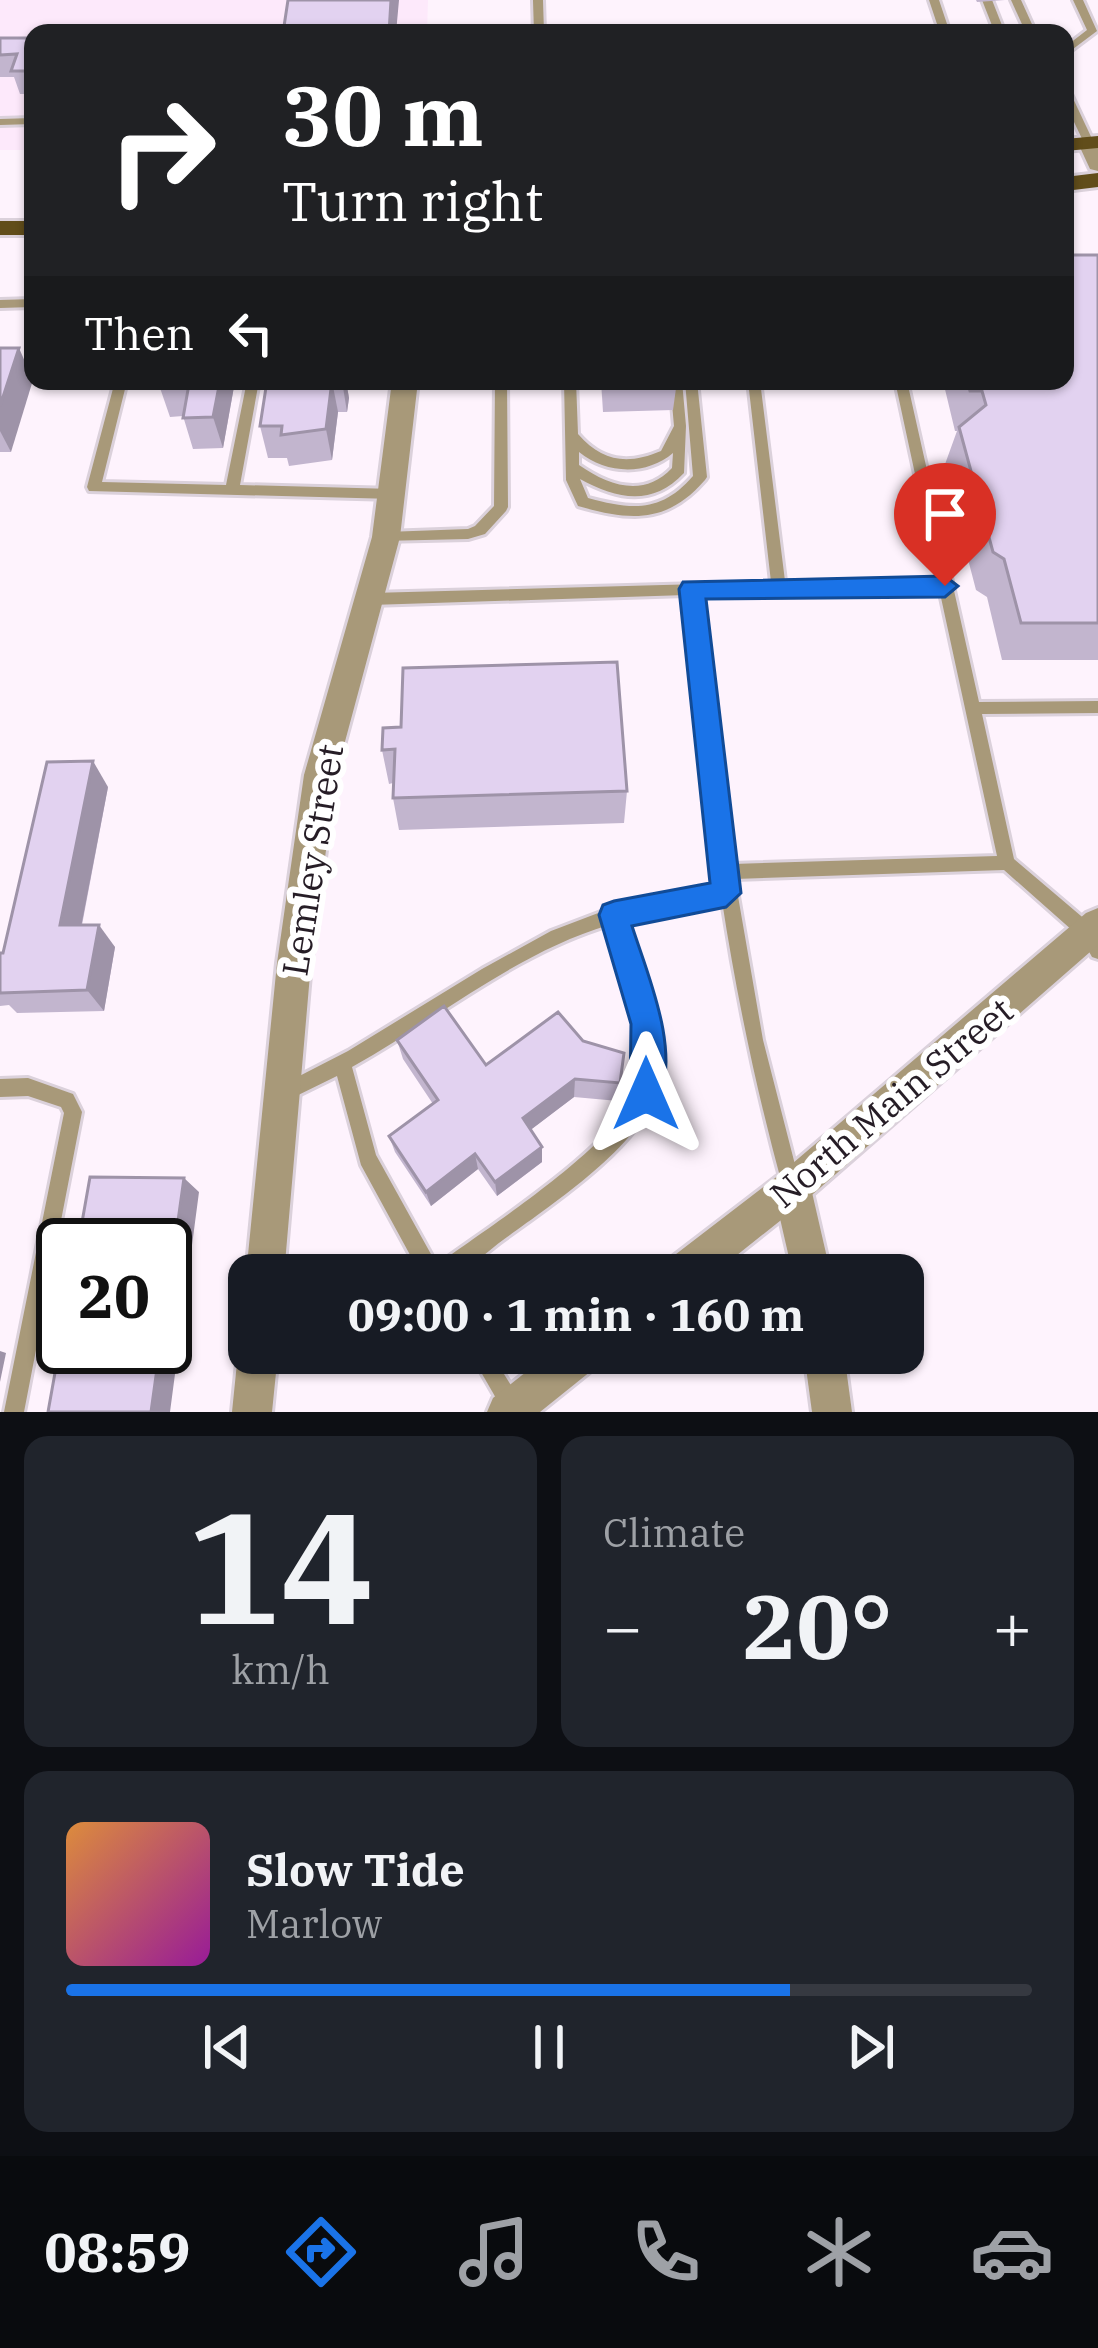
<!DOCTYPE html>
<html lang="en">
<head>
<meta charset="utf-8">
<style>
	:root { --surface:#171b24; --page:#20242c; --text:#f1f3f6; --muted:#9ea1a6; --line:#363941; --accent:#1a73e8 }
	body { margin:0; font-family:"IBM Plex Serif",serif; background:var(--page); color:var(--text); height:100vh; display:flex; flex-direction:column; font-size:45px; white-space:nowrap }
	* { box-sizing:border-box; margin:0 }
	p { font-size:39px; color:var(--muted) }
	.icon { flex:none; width:66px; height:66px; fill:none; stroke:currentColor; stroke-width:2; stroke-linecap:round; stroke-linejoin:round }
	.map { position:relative; height:1412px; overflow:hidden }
	.details { display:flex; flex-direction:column; gap:24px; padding:24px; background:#0d0f14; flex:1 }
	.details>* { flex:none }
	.guide { position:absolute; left:24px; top:24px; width:1050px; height:366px; border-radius:24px; box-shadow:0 3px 9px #0004; background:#202124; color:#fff; overflow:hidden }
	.speed { position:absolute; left:36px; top:1218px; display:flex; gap:24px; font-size:60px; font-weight:700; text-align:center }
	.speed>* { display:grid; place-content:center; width:156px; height:156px; border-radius:50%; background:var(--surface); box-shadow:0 3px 9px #0004; line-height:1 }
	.speed .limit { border:6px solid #111; border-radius:18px; background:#fff; color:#111 }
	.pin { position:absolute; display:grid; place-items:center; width:102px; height:102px; color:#fff; margin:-123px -51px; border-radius:50% 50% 50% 0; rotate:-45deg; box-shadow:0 0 12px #0007 }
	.pin .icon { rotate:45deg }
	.me { position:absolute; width:132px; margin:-66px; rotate:0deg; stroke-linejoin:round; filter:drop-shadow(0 0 9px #0008) }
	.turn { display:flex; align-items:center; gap:42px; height:252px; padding:0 60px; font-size:54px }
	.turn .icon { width:156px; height:156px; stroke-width:2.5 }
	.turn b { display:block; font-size:84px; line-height:102px }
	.then { display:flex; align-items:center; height:114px; padding:0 60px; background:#0003; gap:24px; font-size:45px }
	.big { font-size:90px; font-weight:700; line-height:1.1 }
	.details .card { flex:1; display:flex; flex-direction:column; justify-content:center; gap:18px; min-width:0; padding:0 42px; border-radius:24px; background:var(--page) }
	.details .dial { align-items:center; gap:0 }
	.dial b { font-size:156px; line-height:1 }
	.song { display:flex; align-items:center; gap:36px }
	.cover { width:144px; height:144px; border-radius:18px; background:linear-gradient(135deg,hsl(30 70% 55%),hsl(300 70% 35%)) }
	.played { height:12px; border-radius:6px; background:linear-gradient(90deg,var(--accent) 75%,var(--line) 75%) }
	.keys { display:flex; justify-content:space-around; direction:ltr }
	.heat { display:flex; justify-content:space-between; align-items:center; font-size:66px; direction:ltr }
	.details .tiles { flex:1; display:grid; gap:24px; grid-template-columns:1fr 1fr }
	.card:last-child { grid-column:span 2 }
	.trip { position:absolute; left:228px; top:1254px; width:696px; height:120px; border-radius:24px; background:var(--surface); box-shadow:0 3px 9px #0004; font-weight:700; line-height:120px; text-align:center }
	.tab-bar { display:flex; height:192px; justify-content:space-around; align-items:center; background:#090b0e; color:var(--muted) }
	.tab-bar .icon { width:84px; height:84px }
	.tab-bar .selected { color:var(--accent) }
	.tab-bar b { font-size:54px; color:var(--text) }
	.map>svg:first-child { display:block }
	.built { fill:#fde9fb }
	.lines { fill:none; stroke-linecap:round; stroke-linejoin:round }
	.service-casing { stroke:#dbd1db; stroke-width:6 }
	.minor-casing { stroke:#dbd1db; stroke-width:6 }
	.tertiary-casing { stroke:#dbd1db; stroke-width:6 }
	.primary-casing { stroke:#dbd1db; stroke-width:6 }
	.service { fill:#a89979; fill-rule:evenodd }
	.minor { fill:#a89979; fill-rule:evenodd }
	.tertiary { fill:#a89979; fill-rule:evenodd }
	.primary { fill:#614d1a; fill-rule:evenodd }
	.wall { fill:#c2b5ce }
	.shaded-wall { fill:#9e93a8 }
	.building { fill:#e2d2f0; stroke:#9e93a8; stroke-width:3 }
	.route { fill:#1a73e8; stroke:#114b97; stroke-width:3 }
	.labels { text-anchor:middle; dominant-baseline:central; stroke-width:12; stroke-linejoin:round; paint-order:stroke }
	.street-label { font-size:36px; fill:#261d26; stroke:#fff }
</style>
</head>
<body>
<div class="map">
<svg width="1098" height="1412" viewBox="0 0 1098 1412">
	<rect width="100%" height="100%" fill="#fef3fd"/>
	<path class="built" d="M 0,0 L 428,0 L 427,33 L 33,33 L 33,150 L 0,150 Z"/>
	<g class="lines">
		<defs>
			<g id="service">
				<path d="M 533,0 L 543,0 L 544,33 L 534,33 Z"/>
				<path d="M 929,0 L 939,0 L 950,33 L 940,33 Z"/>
				<path d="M 982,0 L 992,0 L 1005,33 L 995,33 Z"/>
				<path d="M 1011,0 L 1021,0 L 1036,33 L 1026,33 Z"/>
				<path d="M 1073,0 L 1083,0 L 1097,31 L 1065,55 L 1065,47 L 1087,30 Z"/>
				<path d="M 1065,89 L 1070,92 L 1094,143 L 1093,145 L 1084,143 L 1065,103 Z"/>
				<path d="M 33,118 L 33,124 L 0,125 L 0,119 Z"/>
				<path d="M 33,299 L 33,307 L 0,308 L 0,300 Z"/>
				<path d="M 115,381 L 127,381 L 102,482 L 226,485 L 247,381 L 259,381 L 240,485 L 394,489 L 401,494 L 394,499 L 89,491 L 87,487 Z"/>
				<path d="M 495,381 L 507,381 L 508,507 L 506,511 L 485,534 L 468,539 L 381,541 L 379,537 L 381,533 L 386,532 L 468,529 L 475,526 L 494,506 Z"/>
				<path d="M 564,381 L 576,381 L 578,434 C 602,462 628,465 661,451 L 674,426 L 670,381 L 682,381 L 686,426 L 684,473 C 652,507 617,499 580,479 L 588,498 C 632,510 661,513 693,476 L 685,381 L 697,381 L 707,477 L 705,480 C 667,524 630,521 578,506 L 566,480 ZM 579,452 C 606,474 646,476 673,453 L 672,468 C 644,498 609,486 579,465 Z"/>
				<path d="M 748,381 L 760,381 L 785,581 L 938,581 L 895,381 L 907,381 L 979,702 L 1098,701 L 1098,713 L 982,714 L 1014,859 L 1094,927 L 1098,935 L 1098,959 L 1092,957 L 1082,939 L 1004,870 L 735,879 L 763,1040 L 801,1188 L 799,1195 L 792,1197 L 785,1195 L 783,1188 C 757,1093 737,998 722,901 L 624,921 C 641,970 670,1041 655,1093 C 641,1146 547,1208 503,1240 C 489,1250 474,1265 458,1273 C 448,1278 433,1275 421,1275 L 361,1165 L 337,1076 L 284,1102 L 278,1099 L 275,1093 L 278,1087 L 348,1051 L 482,969 L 551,931 L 614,907 L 720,887 L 715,872 L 717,867 L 686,595 L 371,605 L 364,599 L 371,593 L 771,582 ZM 779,593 L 940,593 L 997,856 L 733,864 L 700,595 ZM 609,925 C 625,973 647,1028 640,1079 C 632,1137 485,1229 437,1265 L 376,1155 L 352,1067 C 437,1020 515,953 609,925 Z"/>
				<path d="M 28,1078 L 73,1094 L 82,1112 L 24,1412 L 4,1412 L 64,1113 L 61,1107 L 28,1096 L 0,1097 L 0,1079 Z"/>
				<path d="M 470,1353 L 491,1353 L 520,1400 L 523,1407 L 521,1412 L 504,1412 Z"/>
			</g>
			<g id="minor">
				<path d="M 1089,137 L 1098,140 L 1098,171 L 1090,169 L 1078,143 Z"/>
				<path d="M 392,381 L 418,381 L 400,537 L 336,775 L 311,963 L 284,1275 L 249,1275 L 249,1283 L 246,1275 L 277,963 L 304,775 L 372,537 Z"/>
				<path d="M 792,1169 L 805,1175 L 811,1188 L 831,1275 L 793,1275 L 773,1188 L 779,1175 Z"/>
				<path d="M 249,1337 L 249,1353 L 278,1353 L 272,1412 L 232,1412 L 238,1353 Z"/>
				<path d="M 804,1353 L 844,1353 L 852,1412 L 812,1412 Z"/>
			</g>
			<g id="tertiary">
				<path d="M 1098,908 L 1098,945 L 805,1201 L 712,1275 L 662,1275 L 667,1261 L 779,1175 L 1086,913 Z"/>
				<path d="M 550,1353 L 602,1353 L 596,1367 L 540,1412 L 487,1412 L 493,1398 Z"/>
			</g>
			<g id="primary">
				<path d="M 1098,136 L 1098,148 L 1065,151 L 1065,139 Z"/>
				<path d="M 1098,173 L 1098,187 L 1065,191 L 1065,177 Z"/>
				<rect x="0" y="221" width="33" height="14"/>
			</g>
		</defs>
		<use href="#service" class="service-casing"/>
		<use href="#minor" class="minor-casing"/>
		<use href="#tertiary" class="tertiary-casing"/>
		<use href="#primary" class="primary-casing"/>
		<use href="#service" class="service"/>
		<use href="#minor" class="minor"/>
		<use href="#tertiary" class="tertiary"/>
		<use href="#primary" class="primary"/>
	</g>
	<g class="wall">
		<path d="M 976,0 L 1005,0 L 977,2 Z"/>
		<path d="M 0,38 L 33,38 L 33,94 L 20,94 L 14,77 L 0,77 Z"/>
		<path d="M 1098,255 L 1098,660 L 1002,660 L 987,597 L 976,590 L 944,467 L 957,431 L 955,431 L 943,381 L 1065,381 Z"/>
		<path d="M 0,348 L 11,452 L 0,452 Z"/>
		<path d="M 235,381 L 223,448 L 193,449 L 183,416 L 170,417 L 159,385 Z"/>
		<path d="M 267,381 L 346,381 L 349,398 L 347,412 L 338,412 L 332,460 L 289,466 L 287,458 L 268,458 L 260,426 Z"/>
		<path d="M 457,381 L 492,381 L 492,386 L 458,386 Z"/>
		<path d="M 601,381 L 677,381 L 673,410 L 603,412 Z"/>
		<path d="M 383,728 L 627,791 L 624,823 L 399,830 L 393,798 L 393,783 L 389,784 L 382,750 Z"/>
		<path d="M 108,787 L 82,925 L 115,947 L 104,1011 L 17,1013 L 9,1005 L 0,1006 L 0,953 L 3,953 Z"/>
		<path d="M 397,1040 L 486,1065 L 583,1041 L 624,1053 L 618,1101 L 574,1097 L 530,1130 L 542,1147 L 542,1162 L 497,1196 L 478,1169 L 431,1206 L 395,1152 L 389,1136 L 433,1104 L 403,1059 Z"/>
	</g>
	<g class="shaded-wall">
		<path d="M 391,0 L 399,0 L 396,33 L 389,33 Z"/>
		<path d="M 19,348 L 33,380 L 11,452 L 0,431 L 0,406 Z"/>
		<path d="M 220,381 L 235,381 L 223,448 L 213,417 Z"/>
		<path d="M 332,381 L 338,412 L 332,460 L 326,429 Z"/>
		<path d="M 342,381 L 346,381 L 349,398 L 347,412 Z"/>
		<path d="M 93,761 L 108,787 L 77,948 L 60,925 Z"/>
		<path d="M 99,925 L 115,947 L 104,1011 L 87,990 Z"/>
		<path d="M 575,1079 L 574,1097 L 524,1135 L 523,1118 Z"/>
		<path d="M 542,1147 L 542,1162 L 497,1196 L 495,1182 Z"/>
		<path d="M 475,1154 L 478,1169 L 431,1206 L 426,1192 Z"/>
		<path d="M 184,1178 L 199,1192 L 170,1412 L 151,1412 L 160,1347 L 165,1347 L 165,1314 Z"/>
		<path d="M 0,1351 L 6,1353 L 0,1382 Z"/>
	</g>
	<g class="building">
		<path d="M 288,0 L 391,0 L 389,33 L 283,33 Z"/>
		<path d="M 51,27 L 90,27 L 88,33 L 49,33 Z"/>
		<path d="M 0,38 L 33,38 L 33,71 L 11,71 L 17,54 L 0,55 Z"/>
		<path d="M 1065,255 L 1098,255 L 1098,623 L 1021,623 L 1004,559 L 993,552 L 959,427 L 986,405 L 982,391 L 970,391 L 967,381 L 1065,381 Z"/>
		<path d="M 0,348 L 19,348 L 0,406 Z"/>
		<path d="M 160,381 L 220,381 L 213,417 L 183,418 L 189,384 L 159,385 Z"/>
		<path d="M 267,381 L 332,381 L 326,429 L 281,435 L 282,426 L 260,426 Z"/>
		<path d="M 617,662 L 627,791 L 393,798 L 395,749 L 382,750 L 383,728 L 401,727 L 403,668 Z"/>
		<path d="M 93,761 L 60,925 L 99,925 L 87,990 L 0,993 L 0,953 L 3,953 L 47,762 Z"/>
		<path d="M 444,1006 L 486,1065 L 558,1012 L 583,1041 L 624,1053 L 620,1083 L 575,1079 L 523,1118 L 542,1147 L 495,1182 L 475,1154 L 426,1192 L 389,1136 L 438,1100 L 397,1040 Z"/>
		<path d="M 90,1177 L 184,1178 L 165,1314 L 165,1245 L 78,1245 Z"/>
		<path d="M 63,1328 L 63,1347 L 160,1347 L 151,1412 L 48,1412 Z"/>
	</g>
	<path class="route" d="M 945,576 L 958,586 L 945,597 L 706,599 L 741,893 L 726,907 L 632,926 C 649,979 681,1050 658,1106 L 646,1111 L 635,1106 L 630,1094 L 631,1024 L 599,915 L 603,905 L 614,901 L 710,883 L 679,589 L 683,582 Z"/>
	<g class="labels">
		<g class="street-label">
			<text transform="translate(312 860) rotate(-81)">Lemley Street</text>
			<text transform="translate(891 1102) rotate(-40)">North Main Street</text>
		</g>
	</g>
</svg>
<div class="speed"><div class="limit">20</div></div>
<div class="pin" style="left:945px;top:586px;background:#d93025"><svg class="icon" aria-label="arrive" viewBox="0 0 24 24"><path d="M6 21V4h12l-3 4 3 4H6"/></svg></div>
<svg class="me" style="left:646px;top:1094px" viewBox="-20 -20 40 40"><path d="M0-17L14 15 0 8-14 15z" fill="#1a73e8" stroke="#fff" stroke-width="4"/></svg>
<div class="trip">09:00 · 1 min · 160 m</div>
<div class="guide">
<div class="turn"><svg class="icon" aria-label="right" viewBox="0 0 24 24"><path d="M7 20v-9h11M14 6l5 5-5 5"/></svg><div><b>30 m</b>Turn right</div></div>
<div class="then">Then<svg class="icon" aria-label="left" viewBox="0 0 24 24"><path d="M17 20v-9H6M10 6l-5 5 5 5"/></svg></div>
</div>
</div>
<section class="details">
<div class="tiles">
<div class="card dial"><b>14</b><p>km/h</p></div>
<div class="card"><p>Climate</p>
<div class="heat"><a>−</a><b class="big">20°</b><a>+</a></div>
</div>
<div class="card">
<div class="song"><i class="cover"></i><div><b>Slow Tide</b><p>Marlow</p></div></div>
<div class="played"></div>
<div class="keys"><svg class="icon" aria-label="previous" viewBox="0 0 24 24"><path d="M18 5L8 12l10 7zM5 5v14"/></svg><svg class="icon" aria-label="pause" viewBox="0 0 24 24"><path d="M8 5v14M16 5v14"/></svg><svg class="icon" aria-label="next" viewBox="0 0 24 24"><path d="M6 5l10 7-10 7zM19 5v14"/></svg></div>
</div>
</div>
</section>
<nav class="tab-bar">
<b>08:59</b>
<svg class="icon selected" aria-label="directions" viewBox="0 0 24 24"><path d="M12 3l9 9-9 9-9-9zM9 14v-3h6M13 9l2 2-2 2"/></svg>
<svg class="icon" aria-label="music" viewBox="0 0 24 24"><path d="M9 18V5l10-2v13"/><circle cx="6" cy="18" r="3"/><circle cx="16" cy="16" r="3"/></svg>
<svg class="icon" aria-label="phone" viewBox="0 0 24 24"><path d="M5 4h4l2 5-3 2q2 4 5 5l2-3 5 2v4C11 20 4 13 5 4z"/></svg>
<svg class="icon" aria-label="climate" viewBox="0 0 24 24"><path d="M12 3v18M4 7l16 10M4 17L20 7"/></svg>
<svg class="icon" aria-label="car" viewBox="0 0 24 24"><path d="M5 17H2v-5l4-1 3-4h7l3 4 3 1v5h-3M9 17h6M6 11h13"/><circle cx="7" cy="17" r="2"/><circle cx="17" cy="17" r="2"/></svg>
</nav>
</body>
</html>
